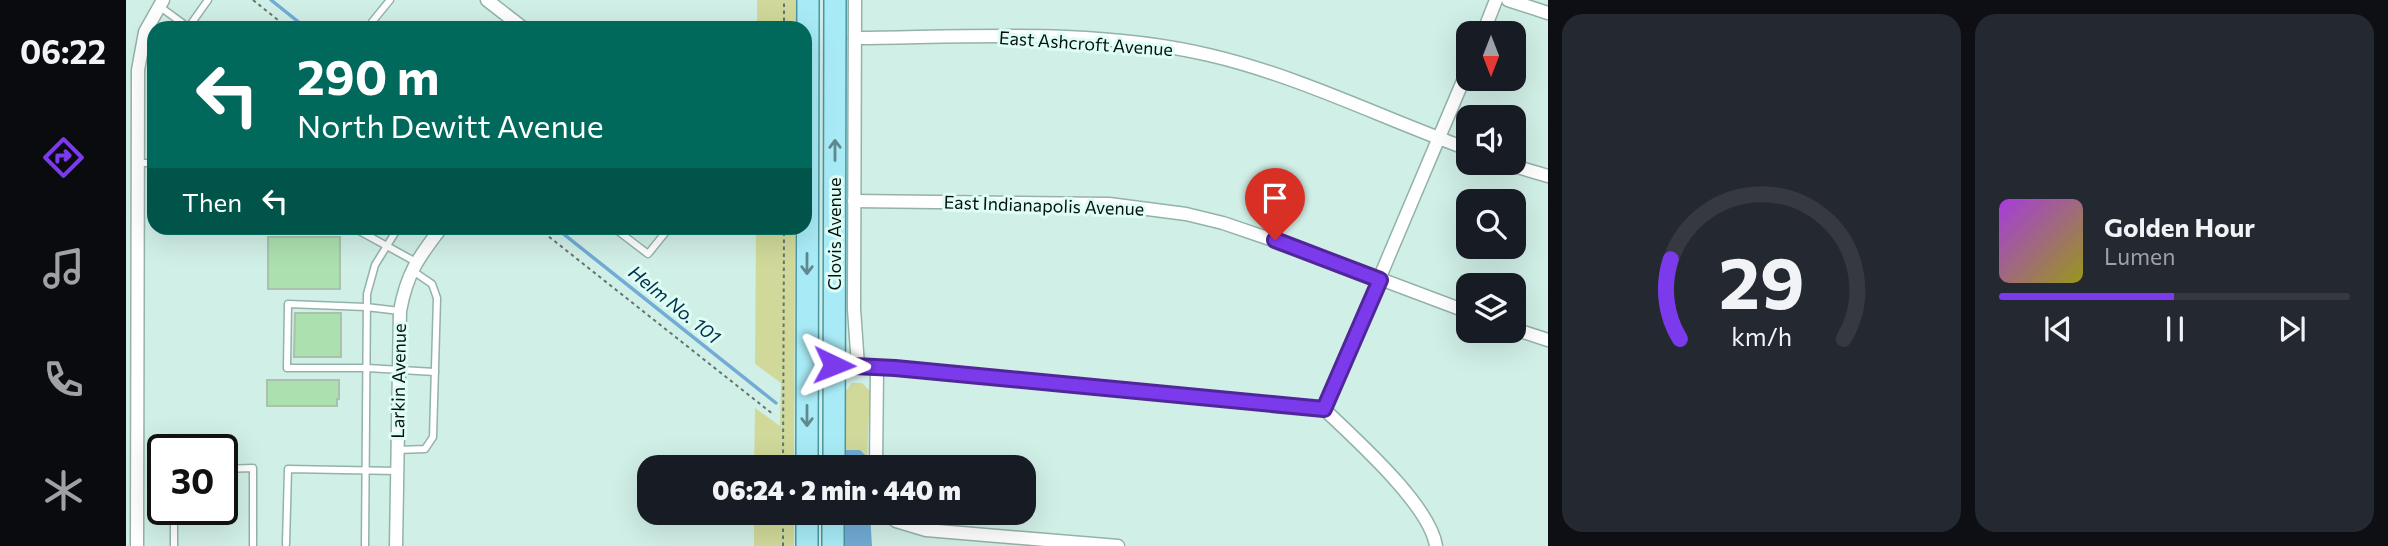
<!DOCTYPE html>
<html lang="en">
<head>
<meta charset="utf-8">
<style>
	:root { --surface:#171b24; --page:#242831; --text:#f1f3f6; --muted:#9ea1a6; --line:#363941; --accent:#7c3aed }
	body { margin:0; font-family:Commissioner,sans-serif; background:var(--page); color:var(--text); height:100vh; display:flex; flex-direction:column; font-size:26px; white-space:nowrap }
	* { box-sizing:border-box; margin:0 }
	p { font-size:23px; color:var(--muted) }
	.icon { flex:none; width:38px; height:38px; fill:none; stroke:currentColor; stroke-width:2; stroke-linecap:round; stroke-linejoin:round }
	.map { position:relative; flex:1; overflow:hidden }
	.details { display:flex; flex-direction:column; gap:14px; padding:14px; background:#0d0f14; width:840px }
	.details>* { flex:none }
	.banner { position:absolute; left:21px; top:21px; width:665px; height:214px; border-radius:21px; box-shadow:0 7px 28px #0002; background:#00695c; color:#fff; overflow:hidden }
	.needle { width:46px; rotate:180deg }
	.controls { position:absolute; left:1330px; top:21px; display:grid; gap:14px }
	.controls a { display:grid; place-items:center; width:70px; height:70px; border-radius:14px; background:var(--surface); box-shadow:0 7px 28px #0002; font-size:35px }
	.speed { position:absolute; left:21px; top:434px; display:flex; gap:14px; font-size:35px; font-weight:700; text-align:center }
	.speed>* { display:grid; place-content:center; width:91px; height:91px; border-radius:50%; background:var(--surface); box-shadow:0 7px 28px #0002; line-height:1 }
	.speed .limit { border:4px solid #111; border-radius:10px; background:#fff; color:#111 }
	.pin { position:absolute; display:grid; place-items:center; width:60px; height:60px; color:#fff; margin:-72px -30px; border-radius:50% 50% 50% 0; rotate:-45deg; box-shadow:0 0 7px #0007 }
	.pin .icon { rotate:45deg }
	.me { position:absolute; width:77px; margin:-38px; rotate:92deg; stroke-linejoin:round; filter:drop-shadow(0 0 5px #0008) }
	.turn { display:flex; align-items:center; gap:24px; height:147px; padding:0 35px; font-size:32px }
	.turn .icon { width:91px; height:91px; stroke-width:2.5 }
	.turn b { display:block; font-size:49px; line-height:60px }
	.then { display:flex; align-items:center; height:66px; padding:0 35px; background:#0003; gap:14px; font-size:26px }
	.details .tile { flex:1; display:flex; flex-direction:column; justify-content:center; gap:10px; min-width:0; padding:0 24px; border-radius:21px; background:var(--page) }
	.details .dial { align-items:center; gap:0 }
	.dial svg { height:182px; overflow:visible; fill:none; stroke:var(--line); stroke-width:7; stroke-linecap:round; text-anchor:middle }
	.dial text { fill:var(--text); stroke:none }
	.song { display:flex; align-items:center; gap:21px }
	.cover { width:84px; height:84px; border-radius:10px; background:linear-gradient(135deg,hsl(280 70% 55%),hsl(60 70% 35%)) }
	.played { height:7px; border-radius:4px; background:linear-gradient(90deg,var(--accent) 50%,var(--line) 50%) }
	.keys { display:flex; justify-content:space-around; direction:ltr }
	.details .tiles { flex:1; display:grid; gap:14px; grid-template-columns:repeat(2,1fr) }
	.trip { position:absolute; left:511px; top:455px; width:399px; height:70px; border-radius:21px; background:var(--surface); box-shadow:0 7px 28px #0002; font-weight:800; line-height:70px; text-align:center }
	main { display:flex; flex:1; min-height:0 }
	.tabs { display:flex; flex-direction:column; width:126px; justify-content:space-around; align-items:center; background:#090b0e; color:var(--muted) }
	.tabs .icon { width:49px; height:49px }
	.tabs .on { color:var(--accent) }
	.tabs b { font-size:32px; color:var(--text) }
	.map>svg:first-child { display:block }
	.green { fill:#d0d99a }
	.water { fill:#72abd5 }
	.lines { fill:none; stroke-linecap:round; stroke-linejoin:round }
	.stream { stroke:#72abd5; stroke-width:3.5 }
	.building { fill:#abe0af; stroke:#abc0ad; stroke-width:2 }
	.lane-casing { stroke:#93b2aa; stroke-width:9 }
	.street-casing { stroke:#93b2aa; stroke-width:15 }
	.primary-casing { stroke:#4a96a1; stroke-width:24 }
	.path { stroke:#627671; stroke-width:2; stroke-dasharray:3.5 3.5; stroke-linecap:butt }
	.lane { stroke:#fff; stroke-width:6 }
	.street { stroke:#fff; stroke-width:12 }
	.primary { stroke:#a8ebf6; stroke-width:21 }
	.oneway { stroke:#5f898e }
	.route-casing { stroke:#51269a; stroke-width:18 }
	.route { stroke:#7c3aed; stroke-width:12 }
	.labels { text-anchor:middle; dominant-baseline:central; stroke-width:6; stroke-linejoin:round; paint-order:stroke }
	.street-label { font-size:18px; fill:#06110f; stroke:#ddfdf5 }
	.water-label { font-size:19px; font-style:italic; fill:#002f4b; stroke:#ddfdf5 }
</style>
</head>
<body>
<main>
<nav class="tabs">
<b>06:22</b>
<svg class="icon on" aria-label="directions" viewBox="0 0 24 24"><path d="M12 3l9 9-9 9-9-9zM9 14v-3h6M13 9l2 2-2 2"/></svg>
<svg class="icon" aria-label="music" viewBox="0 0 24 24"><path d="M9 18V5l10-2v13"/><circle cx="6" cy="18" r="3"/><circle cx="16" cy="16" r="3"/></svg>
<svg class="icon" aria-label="phone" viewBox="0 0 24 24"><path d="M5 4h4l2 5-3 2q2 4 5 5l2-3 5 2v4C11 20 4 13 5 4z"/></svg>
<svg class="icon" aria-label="climate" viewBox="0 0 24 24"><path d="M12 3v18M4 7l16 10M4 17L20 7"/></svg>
</nav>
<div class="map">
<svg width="1422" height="546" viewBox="0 0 1422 546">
	<rect width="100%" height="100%" fill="#d0efe7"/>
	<g class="green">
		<rect x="631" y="0" width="39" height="28"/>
		<path d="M 630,228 L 669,228 L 668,467 L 628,467 L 629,408 L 654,426 L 655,383 L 629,364 Z"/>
		<path d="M 726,383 L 736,383 L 744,391 L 741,457 L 734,450 L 719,450 L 719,392 Z"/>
		<rect x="628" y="513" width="40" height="33"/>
	</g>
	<g class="water">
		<path d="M 719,450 L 734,450 L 741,457 L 741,467 L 719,467 Z"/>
		<path d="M 719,513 L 744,513 L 746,546 L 718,546 Z"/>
	</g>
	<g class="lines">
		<g class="stream">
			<path d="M 145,0 L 180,28"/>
			<path d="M 430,228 L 650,403"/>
		</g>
	</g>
	<g class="building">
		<rect x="142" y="237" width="72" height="52"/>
		<path d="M 169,313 L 215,313 L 215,357 L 168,357 Z"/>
		<path d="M 141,380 L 213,380 L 213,399 L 211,399 L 211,406 L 141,406 Z"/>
	</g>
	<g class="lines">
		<defs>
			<g id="lane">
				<path d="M 33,6 L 63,28"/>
				<path d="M 246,22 L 264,0"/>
				<path d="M 62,28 L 82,0"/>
				<path d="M 17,42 L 28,47"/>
				<path d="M 12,163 L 28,163"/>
				<path d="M 228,228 L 290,262"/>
				<path d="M 488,228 L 522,254 L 543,228"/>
				<path d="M 274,311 L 240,307 L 162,304 L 161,368 L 241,368 L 309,372"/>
				<path d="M 271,450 L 299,449 L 307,437 L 311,298 L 306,284 L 287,271"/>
				<path d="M 96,469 L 127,468 L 127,546"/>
				<path d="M 160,544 L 162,469 L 271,471"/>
				<path d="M 48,546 L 48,509"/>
				<path d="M 239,546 L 241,294 L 249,265 L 272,228"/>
			</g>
			<g id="street">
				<path d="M 361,0 L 397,28"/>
				<path d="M 729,0 L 728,309 L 732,366"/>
				<path d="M 1382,0 L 1422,13"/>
				<path d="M 1357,33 L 1370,0"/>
				<path d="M 729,38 C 845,37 970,28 1083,55 C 1173,76 1256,118 1342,149"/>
				<path d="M 1378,163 L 1422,176"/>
				<path d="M 728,201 L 983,204 L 1060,214 L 1097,223 L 1185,253 L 1342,312"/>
				<path d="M 1388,329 L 1422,340"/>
				<path d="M 681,365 L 769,368 L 1198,409"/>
				<path d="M 750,467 L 751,367"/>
				<path d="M 759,513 L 770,521 L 800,530 L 992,546"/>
				<path d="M 11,546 L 12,70 L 19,32 L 37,0"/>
				<path d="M 270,546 L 274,311 C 281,273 292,258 315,228"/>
				<path d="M 1310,546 C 1304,505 1229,439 1198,409 L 1342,69"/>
			</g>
			<g id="primary">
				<path d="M 681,467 L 682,0"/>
				<path d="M 708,467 L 709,0"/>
				<path d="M 681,546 L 681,513"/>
				<path d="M 707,546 L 707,513"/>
			</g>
		</defs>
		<use href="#lane" class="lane-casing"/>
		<use href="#street" class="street-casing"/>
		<use href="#primary" class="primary-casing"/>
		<g class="path">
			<path d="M 127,0 L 162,28"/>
			<path d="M 658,28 L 658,0"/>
			<path d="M 412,228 L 648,415"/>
			<path d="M 657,467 L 658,228"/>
			<path d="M 657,546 L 657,513"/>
		</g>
		<use href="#lane" class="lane"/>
		<use href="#street" class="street"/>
		<use href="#primary" class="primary"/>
	</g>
	<defs><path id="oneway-shaft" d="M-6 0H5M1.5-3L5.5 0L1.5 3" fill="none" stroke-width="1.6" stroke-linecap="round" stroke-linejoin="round" transform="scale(1.75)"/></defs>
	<g class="oneway">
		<use href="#oneway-shaft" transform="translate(709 150) rotate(-90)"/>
		<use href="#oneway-shaft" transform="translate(681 264) rotate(90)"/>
		<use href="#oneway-shaft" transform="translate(681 416) rotate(90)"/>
	</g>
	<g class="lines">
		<defs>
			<path id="route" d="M 708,365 L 769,368 L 1198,409 L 1254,280 L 1149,240"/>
		</defs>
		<use href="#route" class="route-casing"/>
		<use href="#route" class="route"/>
	</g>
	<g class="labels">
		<g class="street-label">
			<text transform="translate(960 43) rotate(4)">East Ashcroft Avenue</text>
			<text transform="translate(918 205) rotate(2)">East Indianapolis Avenue</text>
			<text transform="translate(708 234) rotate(-90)">Clovis Avenue</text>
			<text transform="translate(272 381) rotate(-89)">Larkin Avenue</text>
		</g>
		<g class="water-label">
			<text transform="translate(549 304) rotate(39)">Helm No. 101</text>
		</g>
	</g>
</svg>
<div class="controls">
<a><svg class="needle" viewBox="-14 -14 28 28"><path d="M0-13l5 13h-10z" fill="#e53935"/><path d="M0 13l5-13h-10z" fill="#9ea1a6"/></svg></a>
<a><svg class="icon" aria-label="sound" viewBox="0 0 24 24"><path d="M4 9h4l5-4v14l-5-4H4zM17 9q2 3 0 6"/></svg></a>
<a><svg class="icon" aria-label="search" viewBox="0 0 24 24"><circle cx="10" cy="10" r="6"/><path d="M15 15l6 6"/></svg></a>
<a><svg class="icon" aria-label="layers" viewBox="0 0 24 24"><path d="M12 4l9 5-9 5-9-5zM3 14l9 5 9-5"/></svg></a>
</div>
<div class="speed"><div class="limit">30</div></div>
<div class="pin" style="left:1149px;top:240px;background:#d93025"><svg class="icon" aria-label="arrive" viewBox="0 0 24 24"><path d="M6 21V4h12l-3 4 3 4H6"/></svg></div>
<svg class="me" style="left:708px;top:365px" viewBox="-20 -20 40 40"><path d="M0-17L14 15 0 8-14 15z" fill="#7c3aed" stroke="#fff" stroke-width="4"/></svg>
<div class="trip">06:24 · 2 min · 440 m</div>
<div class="banner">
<div class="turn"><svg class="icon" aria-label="left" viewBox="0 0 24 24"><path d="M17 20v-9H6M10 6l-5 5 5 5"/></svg><div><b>290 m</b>North Dewitt Avenue</div></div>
<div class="then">Then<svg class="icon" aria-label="left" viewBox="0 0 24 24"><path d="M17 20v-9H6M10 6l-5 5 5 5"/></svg></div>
</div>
</div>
<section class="details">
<div class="tiles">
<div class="tile dial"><svg viewBox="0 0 100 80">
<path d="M14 69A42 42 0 1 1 86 69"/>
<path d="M14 69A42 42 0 0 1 10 34" stroke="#7c3aed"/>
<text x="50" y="56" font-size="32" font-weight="700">29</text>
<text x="50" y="72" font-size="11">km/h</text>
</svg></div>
<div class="tile">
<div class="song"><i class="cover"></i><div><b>Golden Hour</b><p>Lumen</p></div></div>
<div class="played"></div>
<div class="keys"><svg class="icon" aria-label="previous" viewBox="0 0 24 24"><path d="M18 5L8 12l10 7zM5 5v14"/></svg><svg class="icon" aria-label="pause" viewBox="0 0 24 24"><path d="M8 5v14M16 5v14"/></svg><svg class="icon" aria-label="next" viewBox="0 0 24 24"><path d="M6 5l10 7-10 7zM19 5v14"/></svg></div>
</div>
</div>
</section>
</main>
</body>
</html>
